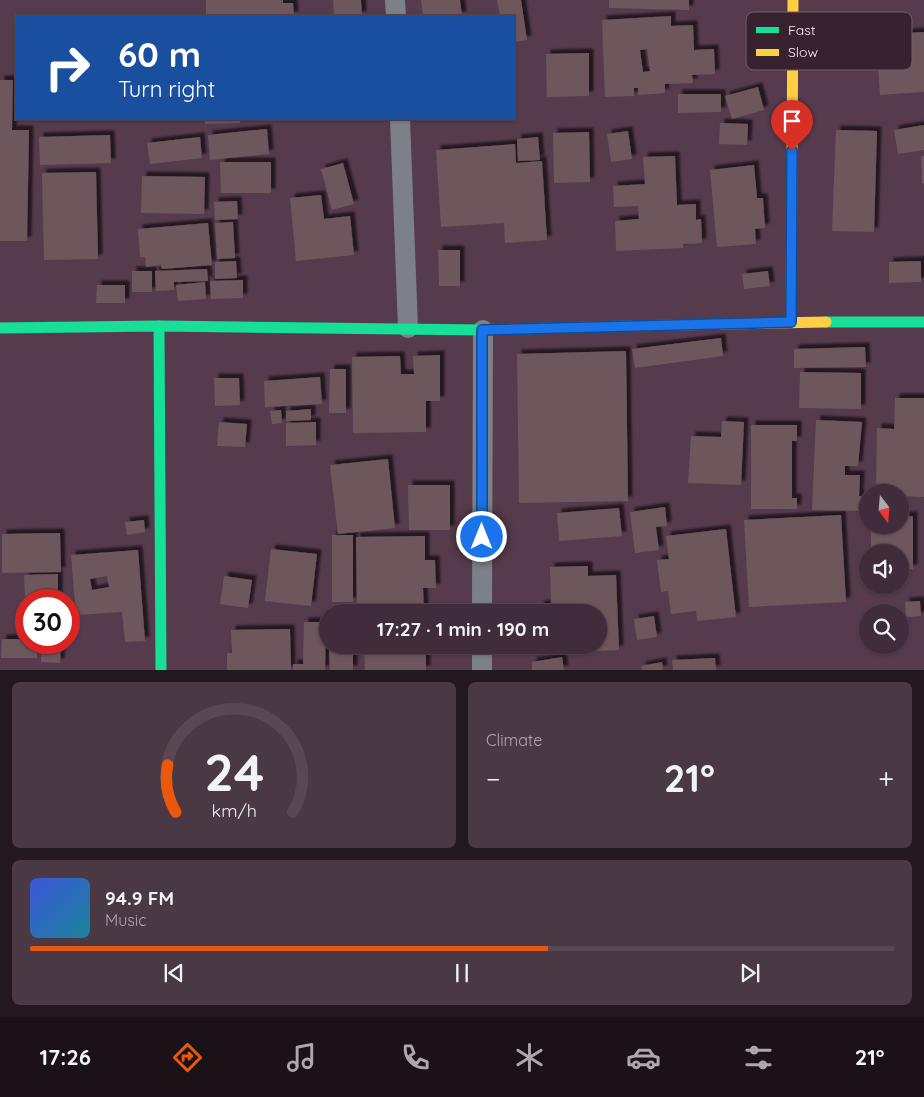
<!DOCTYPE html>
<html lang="en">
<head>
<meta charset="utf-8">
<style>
	:root { --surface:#402c3a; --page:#4b3845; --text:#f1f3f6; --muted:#aea7af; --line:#594854; --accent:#ea580c }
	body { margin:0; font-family:Quicksand,sans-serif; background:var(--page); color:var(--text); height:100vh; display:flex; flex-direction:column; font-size:19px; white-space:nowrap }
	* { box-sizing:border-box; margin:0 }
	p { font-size:16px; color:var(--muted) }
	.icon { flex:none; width:28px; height:28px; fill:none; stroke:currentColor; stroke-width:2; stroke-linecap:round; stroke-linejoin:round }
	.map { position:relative; height:670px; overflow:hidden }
	.drawer { display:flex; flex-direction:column; gap:12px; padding:12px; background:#231820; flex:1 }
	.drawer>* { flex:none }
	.top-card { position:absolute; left:15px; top:15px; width:500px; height:105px; border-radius:0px; box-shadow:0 1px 4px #0004,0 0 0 1px var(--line); background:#1a4fa0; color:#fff; overflow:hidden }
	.needle { width:32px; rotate:164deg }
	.controls { position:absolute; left:859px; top:484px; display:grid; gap:10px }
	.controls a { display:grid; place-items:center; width:50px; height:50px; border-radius:50%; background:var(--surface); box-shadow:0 1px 4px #0004,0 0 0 1px var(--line); font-size:25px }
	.speed { position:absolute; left:15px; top:589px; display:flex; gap:10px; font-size:25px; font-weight:700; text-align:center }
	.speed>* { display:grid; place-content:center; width:65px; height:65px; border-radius:50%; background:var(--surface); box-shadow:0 1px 4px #0004,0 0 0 1px var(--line); line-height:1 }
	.speed .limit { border:8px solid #d22; background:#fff; color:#111 }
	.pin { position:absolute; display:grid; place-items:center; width:42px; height:42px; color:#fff; margin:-51px -21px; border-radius:50% 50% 50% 0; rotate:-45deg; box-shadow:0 0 5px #0007 }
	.pin .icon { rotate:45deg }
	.me { position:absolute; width:55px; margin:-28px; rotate:0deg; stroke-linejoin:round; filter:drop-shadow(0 0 4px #0008) }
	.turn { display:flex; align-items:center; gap:18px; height:105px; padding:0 20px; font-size:22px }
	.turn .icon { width:65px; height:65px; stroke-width:2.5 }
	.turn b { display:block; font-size:35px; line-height:42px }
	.big { font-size:38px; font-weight:700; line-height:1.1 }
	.drawer .tile { flex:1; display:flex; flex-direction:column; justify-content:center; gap:8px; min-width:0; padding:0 18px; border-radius:8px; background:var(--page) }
	.drawer .dial { align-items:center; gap:0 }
	.dial svg { height:130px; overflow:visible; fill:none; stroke:var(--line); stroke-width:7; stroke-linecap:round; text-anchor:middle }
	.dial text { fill:var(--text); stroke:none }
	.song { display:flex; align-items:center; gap:15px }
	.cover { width:60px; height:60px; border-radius:8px; background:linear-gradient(135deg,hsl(230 70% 55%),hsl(190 70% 35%)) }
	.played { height:5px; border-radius:2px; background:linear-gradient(90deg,var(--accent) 60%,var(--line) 60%) }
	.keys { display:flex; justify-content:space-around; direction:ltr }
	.heat { display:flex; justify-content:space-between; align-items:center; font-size:28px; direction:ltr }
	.drawer .tiles { flex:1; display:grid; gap:12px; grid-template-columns:1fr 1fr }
	.tile:last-child { grid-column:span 2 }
	.trip { position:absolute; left:319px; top:604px; width:288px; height:50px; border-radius:25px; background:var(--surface); box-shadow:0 1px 4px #0004,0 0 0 1px var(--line); font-weight:700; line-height:50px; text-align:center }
	.dock { display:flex; height:80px; justify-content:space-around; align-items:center; background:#1a1217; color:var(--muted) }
	.dock .icon { width:35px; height:35px }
	.dock .selected { color:var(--accent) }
	.dock b { font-size:22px; color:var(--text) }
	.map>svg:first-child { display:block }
	.building { fill:#6d575c; fill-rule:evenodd; filter:url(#shadow) }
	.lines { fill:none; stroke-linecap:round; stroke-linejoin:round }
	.street { stroke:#7b8187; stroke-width:20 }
	.fast { stroke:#16e098; stroke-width:11 }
	.slow { stroke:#ffcf43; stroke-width:11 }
	.route-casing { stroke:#114b97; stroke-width:12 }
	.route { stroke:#1a73e8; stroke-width:9 }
	.key { fill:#382230; stroke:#735e6b; stroke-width:1 }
	.key-label { font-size:14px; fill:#fce9f4 }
</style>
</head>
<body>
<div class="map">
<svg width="924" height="670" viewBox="0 0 924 670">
	<defs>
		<filter id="shadow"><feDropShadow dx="4.5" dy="-4.5" stdDeviation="1" flood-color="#0009"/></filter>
	</defs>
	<rect width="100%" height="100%" fill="#563b4d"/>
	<g class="building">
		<path d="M 206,0 L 283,0 L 283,3 L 293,3 L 294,16 L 206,16 Z"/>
		<path d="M 333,0 L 361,0 L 362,16 L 334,16 Z"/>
		<path d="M 421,0 L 460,0 L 462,16 L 423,16 Z"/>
		<path d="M 497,0 L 521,0 L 527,40 L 514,42 L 514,16 L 500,16 Z"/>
		<path d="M 609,0 L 689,0 L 689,10 L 609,8 Z"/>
		<path d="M 671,16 L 671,26 L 693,25 L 694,50 L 714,49 L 715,74 L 692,75 L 693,83 L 665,84 L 665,93 L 638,95 L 638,88 L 634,88 L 634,96 L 605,97 L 602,20 ZM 647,49 L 650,71 L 643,72 L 640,50 Z"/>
		<path d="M 924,32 L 924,92 L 880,95 L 876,35 Z"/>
		<path d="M 589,53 L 589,96 L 547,97 L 546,54 Z"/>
		<path d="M 0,80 L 13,80 L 12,130 L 29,130 L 27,241 L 0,241 Z"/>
		<path d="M 758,87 L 764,110 L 732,119 L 725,96 Z"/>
		<path d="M 678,94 L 721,94 L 721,112 L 678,113 Z"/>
		<path d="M 205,119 L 240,119 L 240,123 L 205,124 Z"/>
		<path d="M 720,123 L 748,124 L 747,145 L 719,144 Z"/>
		<path d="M 924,125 L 924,150 L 898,154 L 894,130 Z"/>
		<path d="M 267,129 L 269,154 L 210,160 L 208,135 Z"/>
		<path d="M 836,130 L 877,131 L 874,232 L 832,231 Z"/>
		<path d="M 628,131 L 632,159 L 611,162 L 607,134 Z"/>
		<path d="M 589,132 L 590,182 L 554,183 L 553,133 Z"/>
		<path d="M 110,135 L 111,163 L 40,165 L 39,137 Z"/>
		<path d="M 200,137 L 202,158 L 150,164 L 147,143 Z"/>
		<path d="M 538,137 L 540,160 L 518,161 L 517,139 Z"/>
		<path d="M 515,144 L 516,163 L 542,161 L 547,240 L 505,243 L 504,223 L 441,227 L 436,150 Z"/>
		<path d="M 675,156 L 677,205 L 696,204 L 696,220 L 701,219 L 702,243 L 683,244 L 683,248 L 616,251 L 615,221 L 639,219 L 638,206 L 614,207 L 613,186 L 645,184 L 643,157 Z"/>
		<path d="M 921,156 L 924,156 L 924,183 L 922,183 Z"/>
		<path d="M 220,162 L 271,162 L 271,193 L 221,193 Z"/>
		<path d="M 343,163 L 354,204 L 332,210 L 321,169 Z"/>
		<path d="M 754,165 L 757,198 L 763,198 L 765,228 L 755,229 L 756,244 L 717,247 L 710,170 Z"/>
		<path d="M 96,172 L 98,259 L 44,260 L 42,173 Z"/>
		<path d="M 142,176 L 205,177 L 204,214 L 141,213 Z"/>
		<path d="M 321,195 L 324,219 L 350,216 L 354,255 L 296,261 L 290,198 Z"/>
		<path d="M 237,201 L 238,219 L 215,220 L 214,202 Z"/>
		<path d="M 233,222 L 235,258 L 217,259 L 215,223 Z"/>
		<path d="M 208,223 L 212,265 L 162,269 L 161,265 L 146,267 L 145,257 L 140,257 L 138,229 Z"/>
		<path d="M 438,250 L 460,250 L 460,286 L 439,286 Z"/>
		<path d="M 236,261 L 237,278 L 215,279 L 215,262 Z"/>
		<path d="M 921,261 L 921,282 L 889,283 L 889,262 Z"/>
		<path d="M 207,269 L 208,281 L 174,282 L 174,290 L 156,291 L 155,271 Z"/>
		<rect x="132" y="271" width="20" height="21"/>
		<path d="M 768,271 L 770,286 L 744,289 L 742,274 Z"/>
		<path d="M 243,280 L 243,298 L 211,299 L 210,281 Z"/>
		<path d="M 205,282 L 206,299 L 178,301 L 176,285 Z"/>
		<path d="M 97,285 L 125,285 L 125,303 L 96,303 Z"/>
		<path d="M 721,338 L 723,356 L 635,368 L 632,349 Z"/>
		<path d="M 865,347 L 866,367 L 794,368 L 794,349 Z"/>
		<path d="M 626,351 L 628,501 L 519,503 L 517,354 Z"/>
		<path d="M 440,355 L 440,401 L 426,401 L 426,432 L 353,433 L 352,357 L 400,356 L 401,374 L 414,374 L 413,356 Z"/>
		<path d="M 330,369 L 346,369 L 346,413 L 329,413 Z"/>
		<path d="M 800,372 L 861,373 L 861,409 L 799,408 Z"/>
		<path d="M 320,377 L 322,404 L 265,407 L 264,381 Z"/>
		<path d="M 214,378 L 239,378 L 240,405 L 215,406 Z"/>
		<path d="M 895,398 L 924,398 L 924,497 L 900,496 L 900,492 L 876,492 L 877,428 L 894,429 Z"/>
		<path d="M 311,409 L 311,420 L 286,421 L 286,411 Z"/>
		<path d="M 281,410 L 282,423 L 272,424 L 270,411 Z"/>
		<path d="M 816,420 L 862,422 L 858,466 L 845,466 L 845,475 L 860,475 L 859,496 L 861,496 L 861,511 L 812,510 Z"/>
		<path d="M 722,421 L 744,422 L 741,485 L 688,483 L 691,436 L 721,437 Z"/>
		<path d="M 219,422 L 247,424 L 245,447 L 217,446 Z"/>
		<path d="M 316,422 L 316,445 L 286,446 L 286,423 Z"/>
		<path d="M 751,425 L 797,425 L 797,441 L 792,441 L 792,498 L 797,498 L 797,509 L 751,509 Z"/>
		<path d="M 388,459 L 395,528 L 338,534 L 330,465 Z"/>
		<path d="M 408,485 L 450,485 L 450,530 L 409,530 Z"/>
		<path d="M 665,507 L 667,526 L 656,527 L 659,550 L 635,553 L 630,512 Z"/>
		<path d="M 619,508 L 622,536 L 559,541 L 557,513 Z"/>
		<path d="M 841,515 L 846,602 L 749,607 L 744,520 Z"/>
		<path d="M 900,516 L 913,516 L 913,569 L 900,569 L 900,552 L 871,552 L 871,525 L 900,525 Z"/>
		<path d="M 144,520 L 145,532 L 127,535 L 125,522 Z"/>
		<path d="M 726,529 L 736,617 L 697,621 L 696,611 L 671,614 L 668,591 L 661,592 L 657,560 L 669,559 L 666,536 Z"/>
		<path d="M 60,533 L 61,572 L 2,573 L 2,534 Z"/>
		<rect x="332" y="535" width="21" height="67"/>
		<path d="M 425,536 L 425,560 L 435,560 L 436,588 L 423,588 L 424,612 L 357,612 L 356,537 Z"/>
		<path d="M 271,549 L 317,554 L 311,606 L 265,601 Z"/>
		<path d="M 138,550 L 145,641 L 125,642 L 122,612 L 76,615 L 71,555 ZM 107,576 L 109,587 L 92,590 L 90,579 Z"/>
		<path d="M 588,566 L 588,576 L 616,575 L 619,650 L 554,653 L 554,645 L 598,645 L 598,612 L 540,612 L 540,605 L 551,604 L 550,567 Z"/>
		<path d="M 58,574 L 58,600 L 25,600 L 24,575 Z"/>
		<path d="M 224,576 L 252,580 L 248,608 L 220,604 Z"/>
		<path d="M 920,601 L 921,616 L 906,617 L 905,602 Z"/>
		<path d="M 654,616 L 657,637 L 637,640 L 634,619 Z"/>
		<path d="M 304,622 L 326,622 L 325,670 L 293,670 L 293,664 L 303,664 Z"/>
		<path d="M 290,629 L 291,670 L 227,670 L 227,653 L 232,653 L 231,630 Z"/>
		<path d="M 2,639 L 26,639 L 26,642 L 37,642 L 37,658 L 1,658 Z"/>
		<path d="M 42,642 L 61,642 L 60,663 L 41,662 Z"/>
		<path d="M 329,645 L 353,645 L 353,670 L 330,670 Z"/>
		<path d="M 364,645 L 426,645 L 426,670 L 365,670 Z"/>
		<path d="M 562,657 L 564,670 L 532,670 L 532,662 Z"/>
		<path d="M 715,658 L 716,670 L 673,670 L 672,660 Z"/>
		<path d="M 662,662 L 663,670 L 642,670 L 641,666 Z"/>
	</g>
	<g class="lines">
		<g class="street">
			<path d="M 395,0 L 396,16"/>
			<path d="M 400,119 L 408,328"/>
			<path d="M 482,612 L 483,330"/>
			<path d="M 482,670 L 482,645"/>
		</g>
		<g class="fast">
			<path d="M 826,322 L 924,322"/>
			<path d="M 159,326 L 161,670"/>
			<path d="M 0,328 L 159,326 L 483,330 L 629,326"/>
		</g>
		<g class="slow">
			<path d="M 791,322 L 793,0"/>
			<path d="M 629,326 L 826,322"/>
		</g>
	</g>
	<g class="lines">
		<defs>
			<path id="route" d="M 482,537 L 482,330 L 791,322 L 792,151"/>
		</defs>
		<use href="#route" class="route-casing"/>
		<use href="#route" class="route"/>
	</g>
	<rect x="746" y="12" width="166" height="58" rx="8" class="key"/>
	<rect x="756" y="27" width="23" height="6" fill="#16e098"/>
	<rect x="756" y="49" width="23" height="7" fill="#ffcf43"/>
	<g class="key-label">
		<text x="788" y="35">Fast</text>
		<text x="788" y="57">Slow</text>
	</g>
</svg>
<div class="controls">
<a><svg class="needle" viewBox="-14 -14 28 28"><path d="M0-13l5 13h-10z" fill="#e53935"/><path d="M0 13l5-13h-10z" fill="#aea7af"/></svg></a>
<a><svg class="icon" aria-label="sound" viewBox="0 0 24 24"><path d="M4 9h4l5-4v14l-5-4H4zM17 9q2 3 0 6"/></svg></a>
<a><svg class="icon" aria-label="search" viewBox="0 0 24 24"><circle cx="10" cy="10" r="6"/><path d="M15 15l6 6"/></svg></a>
</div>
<div class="speed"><div class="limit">30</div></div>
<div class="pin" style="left:792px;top:151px;background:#d93025"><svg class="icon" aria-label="arrive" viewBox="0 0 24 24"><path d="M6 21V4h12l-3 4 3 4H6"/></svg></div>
<svg class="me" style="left:482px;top:537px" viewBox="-20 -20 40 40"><circle r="17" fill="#1a73e8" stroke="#fff" stroke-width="3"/><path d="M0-11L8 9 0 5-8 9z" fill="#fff"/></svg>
<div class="trip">17:27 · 1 min · 190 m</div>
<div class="top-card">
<div class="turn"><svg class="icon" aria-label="right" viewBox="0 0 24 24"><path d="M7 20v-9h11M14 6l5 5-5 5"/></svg><div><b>60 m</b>Turn right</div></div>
</div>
</div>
<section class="drawer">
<div class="tiles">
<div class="tile dial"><svg viewBox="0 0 100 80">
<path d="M14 69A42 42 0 1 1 86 69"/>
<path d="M14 69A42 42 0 0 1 9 40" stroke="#ea580c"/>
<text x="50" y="56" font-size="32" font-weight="700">24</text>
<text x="50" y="72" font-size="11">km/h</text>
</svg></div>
<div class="tile"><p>Climate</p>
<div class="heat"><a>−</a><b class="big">21°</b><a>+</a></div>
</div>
<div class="tile">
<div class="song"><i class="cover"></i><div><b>94.9 FM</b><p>Music</p></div></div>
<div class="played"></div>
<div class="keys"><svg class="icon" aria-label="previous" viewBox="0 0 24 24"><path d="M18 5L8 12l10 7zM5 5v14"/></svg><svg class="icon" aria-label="pause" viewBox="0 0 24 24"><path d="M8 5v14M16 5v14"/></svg><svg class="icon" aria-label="next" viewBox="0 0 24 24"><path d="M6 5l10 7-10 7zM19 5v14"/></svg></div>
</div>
</div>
</section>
<nav class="dock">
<b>17:26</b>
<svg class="icon selected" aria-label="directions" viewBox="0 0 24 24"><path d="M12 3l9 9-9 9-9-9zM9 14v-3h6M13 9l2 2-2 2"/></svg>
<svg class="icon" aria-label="music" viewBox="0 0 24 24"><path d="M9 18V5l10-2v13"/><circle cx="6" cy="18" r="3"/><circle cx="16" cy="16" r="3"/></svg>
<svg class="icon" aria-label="phone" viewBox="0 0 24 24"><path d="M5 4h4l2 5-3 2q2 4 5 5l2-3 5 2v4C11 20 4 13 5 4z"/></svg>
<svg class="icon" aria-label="climate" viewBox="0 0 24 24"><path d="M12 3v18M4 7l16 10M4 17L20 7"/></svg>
<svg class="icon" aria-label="car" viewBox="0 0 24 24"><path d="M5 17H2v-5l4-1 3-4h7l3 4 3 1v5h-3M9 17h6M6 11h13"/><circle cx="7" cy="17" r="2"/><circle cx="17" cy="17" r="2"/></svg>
<svg class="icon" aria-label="filters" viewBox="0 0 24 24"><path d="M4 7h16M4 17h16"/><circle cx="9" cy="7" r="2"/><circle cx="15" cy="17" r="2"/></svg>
<b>21°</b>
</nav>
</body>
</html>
